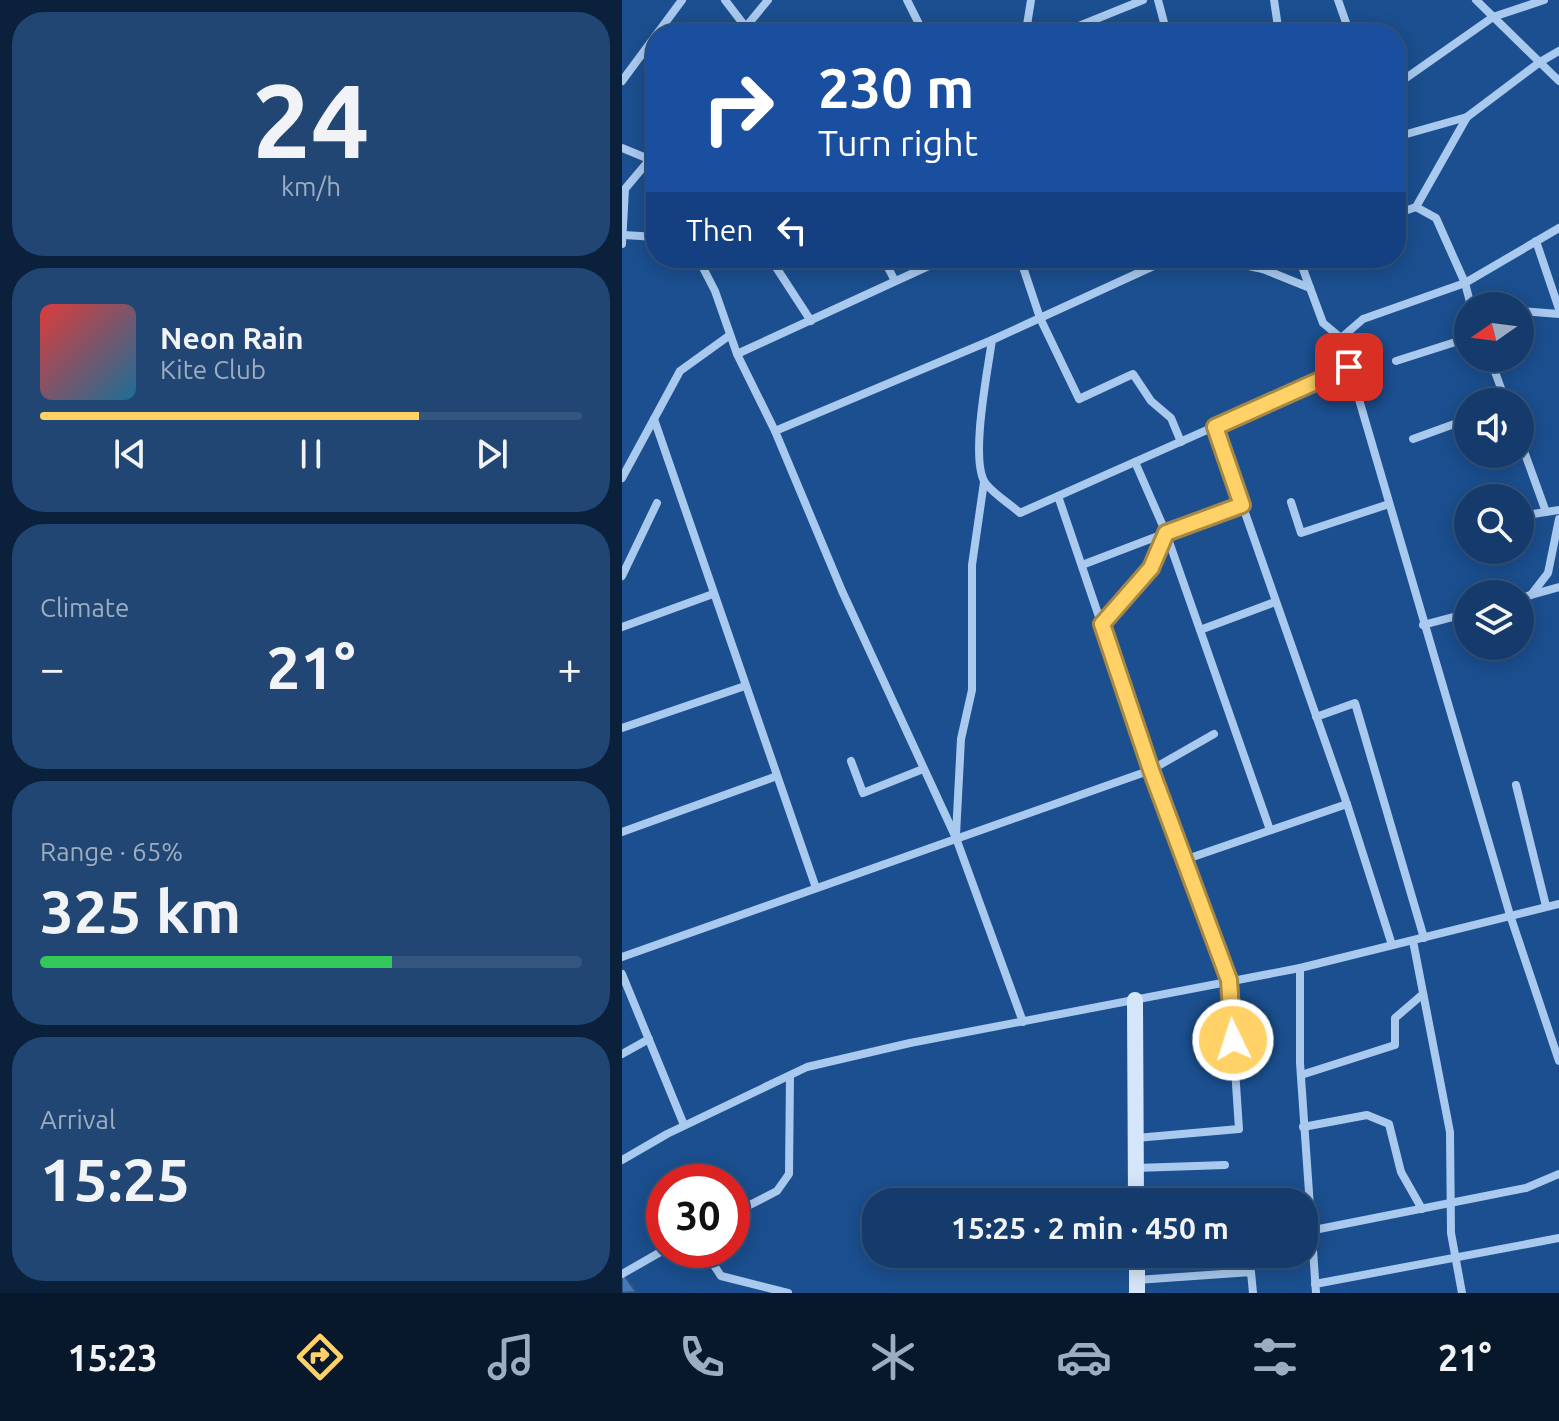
<!DOCTYPE html>
<html lang="en">
<head>
<meta charset="utf-8">
<style>
	:root { --surface:#143b6b; --page:#214673; --text:#f1f3f6; --muted:#9dadc1; --line:#33557e; --accent:#ffd166 }
	body { margin:0; font-family:Ubuntu,sans-serif; background:var(--page); color:var(--text); height:100vh; display:flex; flex-direction:column; font-size:30px; white-space:nowrap }
	* { box-sizing:border-box; margin:0 }
	p { font-size:26px; color:var(--muted) }
	.icon { flex:none; width:44px; height:44px; fill:none; stroke:currentColor; stroke-width:2; stroke-linecap:round; stroke-linejoin:round }
	.map { position:relative; flex:1; overflow:hidden }
	.drawer { display:flex; flex-direction:column; gap:12px; padding:12px; background:#0b203b; width:622px }
	.drawer>* { flex:none }
	.top-card { position:absolute; left:24px; top:24px; width:760px; height:244px; border-radius:32px; box-shadow:0 4px 20px #0003,0 0 0 2px var(--line); background:#1a4fa0; color:#fff; overflow:hidden }
	.needle { width:52px; rotate:256deg }
	.tools { position:absolute; left:832px; top:292px; display:grid; gap:16px }
	.tools a { display:grid; place-items:center; width:80px; height:80px; border-radius:50%; background:var(--surface); box-shadow:0 4px 20px #0003,0 0 0 2px var(--line); font-size:40px }
	.speed { position:absolute; left:24px; top:1164px; display:flex; gap:16px; font-size:40px; font-weight:700; text-align:center }
	.speed>* { display:grid; place-content:center; width:104px; height:104px; border-radius:50%; background:var(--surface); box-shadow:0 4px 20px #0003,0 0 0 2px var(--line); line-height:1 }
	.speed .limit { border:12px solid #d22; background:#fff; color:#111 }
	.pin { position:absolute; display:grid; place-items:center; width:68px; height:68px; color:#fff; margin:-34px; border-radius:16px; box-shadow:0 4px 12px #0006 }
	.me { position:absolute; width:88px; margin:-44px; rotate:356deg; stroke-linejoin:round; filter:drop-shadow(0 0 6px #0008) }
	.turn { display:flex; align-items:center; gap:28px; height:168px; padding:0 40px; font-size:36px }
	.turn .icon { width:104px; height:104px; stroke-width:2.5 }
	.turn b { display:block; font-size:56px; line-height:68px }
	.then { display:flex; align-items:center; height:76px; padding:0 40px; background:#0003; gap:16px; font-size:30px }
	.big { font-size:60px; font-weight:700; line-height:1.1 }
	.drawer .widget { flex:1; display:flex; flex-direction:column; justify-content:center; gap:12px; min-width:0; padding:0 28px; border-radius:32px; background:var(--page) }
	.drawer .dial { align-items:center; gap:0 }
	.dial b { font-size:104px; line-height:1 }
	.song { display:flex; align-items:center; gap:24px }
	.cover { width:96px; height:96px; border-radius:12px; background:linear-gradient(135deg,hsl(0 70% 55%),hsl(200 70% 35%)) }
	.played { height:8px; border-radius:4px; background:linear-gradient(90deg,var(--accent) 70%,var(--line) 70%) }
	.keys { display:flex; justify-content:space-around; direction:ltr }
	.heat { display:flex; justify-content:space-between; align-items:center; font-size:44px; direction:ltr }
	.charge { height:12px; border-radius:6px; background:linear-gradient(90deg,#34c759 65%,var(--line) 0) }
	.trip { position:absolute; left:240px; top:1188px; width:456px; height:80px; border-radius:32px; background:var(--surface); box-shadow:0 4px 20px #0003,0 0 0 2px var(--line); font-weight:700; line-height:80px; text-align:center }
	.dock { display:flex; height:128px; justify-content:space-around; align-items:center; background:#08182b; color:var(--muted) }
	.dock .icon { width:56px; height:56px }
	.dock .on { color:var(--accent) }
	.dock b { font-size:36px; color:var(--text) }
	main { display:flex; flex:1; min-height:0 }
	.map>svg:first-child { display:block }
	.building { fill:#4478b7; stroke:#305480; stroke-width:2 }
	.lines { fill:none; stroke-linecap:round; stroke-linejoin:round }
	.street { stroke:#a9c9ee; stroke-width:8 }
	.secondary { stroke:#d6e6fa; stroke-width:16 }
	.route-casing { stroke:#a68842; stroke-width:20 }
	.route { stroke:#ffd166; stroke-width:14 }
</style>
</head>
<body>
<main>
<section class="drawer">
<div class="widget dial"><b>24</b><p>km/h</p></div>
<div class="widget">
<div class="song"><i class="cover"></i><div><b>Neon Rain</b><p>Kite Club</p></div></div>
<div class="played"></div>
<div class="keys"><svg class="icon" aria-label="previous" viewBox="0 0 24 24"><path d="M18 5L8 12l10 7zM5 5v14"/></svg><svg class="icon" aria-label="pause" viewBox="0 0 24 24"><path d="M8 5v14M16 5v14"/></svg><svg class="icon" aria-label="next" viewBox="0 0 24 24"><path d="M6 5l10 7-10 7zM19 5v14"/></svg></div>
</div>
<div class="widget"><p>Climate</p>
<div class="heat"><a>−</a><b class="big">21°</b><a>+</a></div>
</div>
<div class="widget"><p>Range · 65%</p><b class="big">325 km</b><div class="charge"></div></div>
<div class="widget"><p>Arrival</p><b class="big">15:25</b></div>
</section>
<div class="map">
<svg width="937" height="1293" viewBox="0 0 937 1293">
	<rect width="100%" height="100%" fill="#1b4f8f"/>
	<path class="building" d="M 2,1275 L 14,1292 L 0,1293 L 0,1276 Z"/>
	<g class="lines">
		<g class="street">
			<path d="M 103,0 L 129,34"/>
			<path d="M 285,0 L 302,34"/>
			<path d="M 536,0 L 545,34"/>
			<path d="M 652,0 L 657,34"/>
			<path d="M 716,0 L 728,34"/>
			<path d="M 854,0 L 937,81"/>
			<path d="M 118,34 L 146,0"/>
			<path d="M 398,34 L 405,25 L 409,0"/>
			<path d="M 437,34 L 521,0"/>
			<path d="M 0,81 L 60,0"/>
			<path d="M 774,85 L 871,17 L 922,0"/>
			<path d="M 774,137 L 845,117 L 918,62 L 937,51"/>
			<path d="M 0,148 L 34,162"/>
			<path d="M 794,207 L 814,218 L 843,283 L 741,319 L 719,338 L 888,915 L 937,1061"/>
			<path d="M 774,214 L 794,207 L 845,117"/>
			<path d="M 2,235 L 34,237"/>
			<path d="M 914,241 L 937,309"/>
			<path d="M 0,244 L 3,189 L 34,152"/>
			<path d="M 76,258 L 93,291 L 115,354 L 153,431 L 220,591 L 334,838 L 401,1022"/>
			<path d="M 148,258 L 189,321"/>
			<path d="M 261,258 L 273,281"/>
			<path d="M 398,258 L 418,318 L 457,399 L 511,374 L 529,401 L 549,418 L 559,442"/>
			<path d="M 549,258 L 370,340 C 366,369 347,463 364,484 C 373,495 388,504 398,513 L 727,367"/>
			<path d="M 588,258 L 641,269 L 688,288"/>
			<path d="M 677,258 L 701,323 L 719,338"/>
			<path d="M 641,269 L 659,258"/>
			<path d="M 849,306 L 843,283 L 937,228"/>
			<path d="M 898,311 L 937,314"/>
			<path d="M 115,354 L 324,258"/>
			<path d="M 868,358 L 884,402"/>
			<path d="M 774,361 L 846,338"/>
			<path d="M 32,419 L 194,888"/>
			<path d="M 593,427 L 725,804 L 770,945"/>
			<path d="M 153,431 L 370,340"/>
			<path d="M 791,439 L 846,419"/>
			<path d="M 898,440 L 924,512"/>
			<path d="M 513,462 L 544,533 L 578,630"/>
			<path d="M 0,478 L 58,371 L 108,335"/>
			<path d="M 436,496 L 529,770 L 607,980 L 617,1129 L 514,1138"/>
			<path d="M 669,502 L 679,533 L 767,504"/>
			<path d="M 898,516 L 937,510"/>
			<path d="M 460,565 L 544,533"/>
			<path d="M 0,576 L 35,503"/>
			<path d="M 909,595 L 926,573 L 937,519"/>
			<path d="M 898,598 L 937,587"/>
			<path d="M 480,624 L 529,568 L 544,533 L 620,505"/>
			<path d="M 801,625 L 846,613"/>
			<path d="M 0,627 L 91,594"/>
			<path d="M 694,717 L 733,703 L 802,938"/>
			<path d="M 0,728 L 123,686"/>
			<path d="M 229,761 L 241,793 L 301,769"/>
			<path d="M 894,785 L 924,906"/>
			<path d="M 648,830 L 578,630 L 653,602"/>
			<path d="M 0,832 L 155,776"/>
			<path d="M 334,835 L 339,739 L 350,690 L 350,565 L 362,482"/>
			<path d="M 562,860 L 725,804"/>
			<path d="M 791,941 L 828,1132 L 829,1233 L 840,1293"/>
			<path d="M 0,957 L 529,770 L 592,734"/>
			<path d="M 678,968 L 678,1063 L 694,1293"/>
			<path d="M 0,974 L 62,1125"/>
			<path d="M 0,1054 L 27,1039"/>
			<path d="M 679,1075 L 773,1045 L 773,1018 L 801,994"/>
			<path d="M 681,1127 L 745,1115 L 767,1124 L 779,1172 L 800,1209"/>
			<path d="M 0,1160 L 45,1134 L 185,1067 L 288,1043 L 678,968 L 937,904"/>
			<path d="M 514,1168 L 603,1165"/>
			<path d="M 110,1214 L 155,1191 L 167,1174 L 168,1076"/>
			<path d="M 682,1232 L 904,1188 L 937,1174"/>
			<path d="M 82,1250 L 99,1276 L 166,1293"/>
			<path d="M 270,1256 L 294,1254"/>
			<path d="M 0,1274 L 42,1250"/>
			<path d="M 515,1280 L 629,1272 L 631,1293"/>
			<path d="M 693,1284 L 937,1238"/>
		</g>
		<g class="secondary">
			<path d="M 513,1000 L 514,1202"/>
			<path d="M 515,1254 L 515,1293"/>
		</g>
	</g>
	<g class="lines">
		<defs>
			<path id="route" d="M 611,1040 L 607,980 L 529,770 L 480,624 L 529,568 L 544,533 L 620,505 L 593,427 L 727,367"/>
		</defs>
		<use href="#route" class="route-casing"/>
		<use href="#route" class="route"/>
	</g>
</svg>
<div class="tools">
<a><svg class="needle" viewBox="-14 -14 28 28"><path d="M0-13l5 13h-10z" fill="#e53935"/><path d="M0 13l5-13h-10z" fill="#9dadc1"/></svg></a>
<a><svg class="icon" aria-label="sound" viewBox="0 0 24 24"><path d="M4 9h4l5-4v14l-5-4H4zM17 9q2 3 0 6"/></svg></a>
<a><svg class="icon" aria-label="search" viewBox="0 0 24 24"><circle cx="10" cy="10" r="6"/><path d="M15 15l6 6"/></svg></a>
<a><svg class="icon" aria-label="layers" viewBox="0 0 24 24"><path d="M12 4l9 5-9 5-9-5zM3 14l9 5 9-5"/></svg></a>
</div>
<div class="speed"><div class="limit">30</div></div>
<div class="pin" style="left:727px;top:367px;background:#d93025"><svg class="icon" aria-label="arrive" viewBox="0 0 24 24"><path d="M6 21V4h12l-3 4 3 4H6"/></svg></div>
<svg class="me" style="left:611px;top:1040px" viewBox="-20 -20 40 40"><circle r="17" fill="#ffd166" stroke="#fff" stroke-width="3"/><path d="M0-11L8 9 0 5-8 9z" fill="#fff"/></svg>
<div class="trip">15:25 · 2 min · 450 m</div>
<div class="top-card">
<div class="turn"><svg class="icon" aria-label="right" viewBox="0 0 24 24"><path d="M7 20v-9h11M14 6l5 5-5 5"/></svg><div><b>230 m</b>Turn right</div></div>
<div class="then">Then<svg class="icon" aria-label="left" viewBox="0 0 24 24"><path d="M17 20v-9H6M10 6l-5 5 5 5"/></svg></div>
</div>
</div>
</main>
<nav class="dock">
<b>15:23</b>
<svg class="icon on" aria-label="directions" viewBox="0 0 24 24"><path d="M12 3l9 9-9 9-9-9zM9 14v-3h6M13 9l2 2-2 2"/></svg>
<svg class="icon" aria-label="music" viewBox="0 0 24 24"><path d="M9 18V5l10-2v13"/><circle cx="6" cy="18" r="3"/><circle cx="16" cy="16" r="3"/></svg>
<svg class="icon" aria-label="phone" viewBox="0 0 24 24"><path d="M5 4h4l2 5-3 2q2 4 5 5l2-3 5 2v4C11 20 4 13 5 4z"/></svg>
<svg class="icon" aria-label="climate" viewBox="0 0 24 24"><path d="M12 3v18M4 7l16 10M4 17L20 7"/></svg>
<svg class="icon" aria-label="car" viewBox="0 0 24 24"><path d="M5 17H2v-5l4-1 3-4h7l3 4 3 1v5h-3M9 17h6M6 11h13"/><circle cx="7" cy="17" r="2"/><circle cx="17" cy="17" r="2"/></svg>
<svg class="icon" aria-label="filters" viewBox="0 0 24 24"><path d="M4 7h16M4 17h16"/><circle cx="9" cy="7" r="2"/><circle cx="15" cy="17" r="2"/></svg>
<b>21°</b>
</nav>
</body>
</html>
